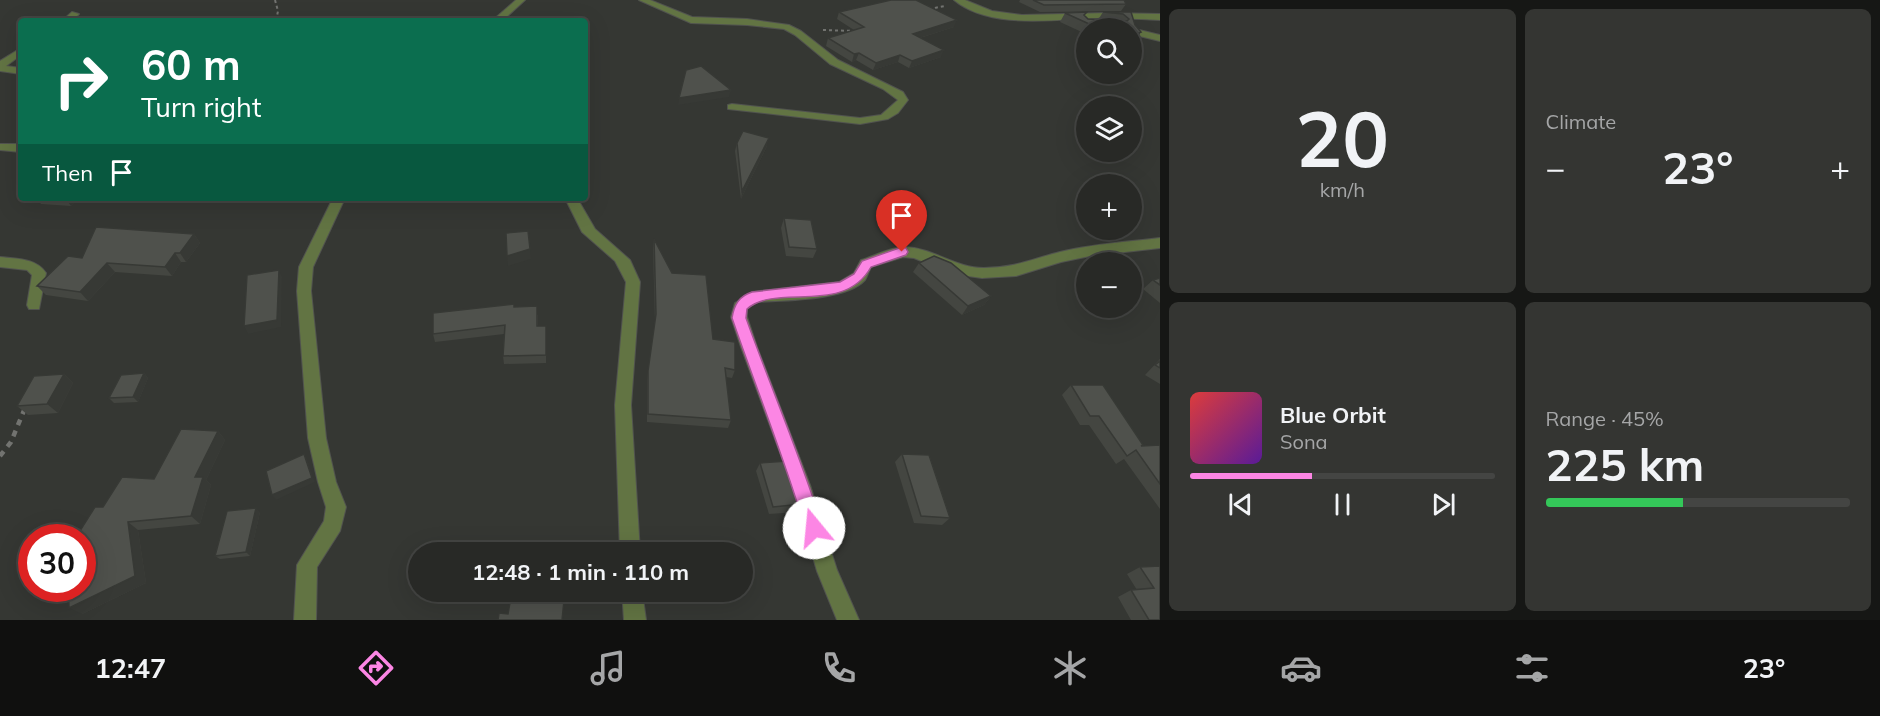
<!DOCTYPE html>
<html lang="en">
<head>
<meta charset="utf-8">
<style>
	:root { --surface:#282926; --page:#343532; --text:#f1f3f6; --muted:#a5a6a7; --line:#444543; --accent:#fc86e4 }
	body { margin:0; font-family:Mulish,sans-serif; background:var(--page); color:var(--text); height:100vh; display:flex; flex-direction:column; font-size:22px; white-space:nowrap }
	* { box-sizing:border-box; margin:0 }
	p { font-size:20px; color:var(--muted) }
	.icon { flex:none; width:33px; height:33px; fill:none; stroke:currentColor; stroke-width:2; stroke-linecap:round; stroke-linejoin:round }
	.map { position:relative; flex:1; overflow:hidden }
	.panel { display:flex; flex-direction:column; gap:9px; padding:9px; background:#161715; width:720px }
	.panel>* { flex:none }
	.top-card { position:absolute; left:18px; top:18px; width:570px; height:183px; border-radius:6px; box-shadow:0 6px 24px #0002,0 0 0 2px var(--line); background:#0b6e4f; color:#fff; overflow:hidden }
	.fabs { position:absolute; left:1076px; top:18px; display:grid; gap:12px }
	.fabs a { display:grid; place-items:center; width:66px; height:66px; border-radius:50%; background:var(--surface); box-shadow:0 6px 24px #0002,0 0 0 2px var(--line); font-size:30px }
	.speed { position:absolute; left:18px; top:524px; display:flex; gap:12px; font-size:30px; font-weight:700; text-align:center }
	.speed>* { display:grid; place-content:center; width:78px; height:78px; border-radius:50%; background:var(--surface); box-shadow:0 6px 24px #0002,0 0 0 2px var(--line); line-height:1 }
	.speed .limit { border:9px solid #d22; background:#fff; color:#111 }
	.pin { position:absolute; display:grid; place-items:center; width:51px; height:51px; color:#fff; margin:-62px -26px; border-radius:50% 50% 50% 0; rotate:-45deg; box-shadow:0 0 6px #0007 }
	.pin .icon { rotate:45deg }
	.me { position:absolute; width:66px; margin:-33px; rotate:343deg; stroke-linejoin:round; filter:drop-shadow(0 0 4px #0008) }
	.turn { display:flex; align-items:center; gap:21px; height:126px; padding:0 24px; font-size:27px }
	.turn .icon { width:78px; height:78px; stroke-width:2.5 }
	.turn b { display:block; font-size:42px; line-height:51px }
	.then { display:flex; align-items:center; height:57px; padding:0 24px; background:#0003; gap:12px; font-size:22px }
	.big { font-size:45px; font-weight:700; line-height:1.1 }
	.panel .tile { flex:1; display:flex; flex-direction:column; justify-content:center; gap:9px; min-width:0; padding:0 21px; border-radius:9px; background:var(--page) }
	.panel .dial { align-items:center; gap:0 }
	.dial b { font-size:78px; line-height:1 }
	.song { display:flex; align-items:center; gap:18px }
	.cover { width:72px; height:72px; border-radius:9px; background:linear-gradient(135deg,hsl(0 70% 55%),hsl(270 70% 35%)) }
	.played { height:6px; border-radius:3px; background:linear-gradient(90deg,var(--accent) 40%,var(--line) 40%) }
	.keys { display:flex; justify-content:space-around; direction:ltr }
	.heat { display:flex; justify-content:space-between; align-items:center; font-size:33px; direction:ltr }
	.charge { height:9px; border-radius:4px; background:linear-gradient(90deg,#34c759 45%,var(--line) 0) }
	.panel .tiles { flex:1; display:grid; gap:9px; grid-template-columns:repeat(2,1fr) }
	.trip { position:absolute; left:408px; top:542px; width:345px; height:60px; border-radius:30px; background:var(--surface); box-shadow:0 6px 24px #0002,0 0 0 2px var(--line); font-weight:700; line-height:60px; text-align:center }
	.dock { display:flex; height:96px; justify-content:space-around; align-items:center; background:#10100f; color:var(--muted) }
	.dock .icon { width:42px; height:42px }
	.dock .active { color:var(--accent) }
	.dock b { font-size:27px; color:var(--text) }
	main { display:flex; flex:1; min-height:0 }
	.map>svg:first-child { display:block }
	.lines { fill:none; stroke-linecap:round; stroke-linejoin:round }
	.minor-casing { stroke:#51534f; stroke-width:2 }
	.path-far2 { stroke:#727370; stroke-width:2; stroke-dasharray:3 3; stroke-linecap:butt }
	.path-far1 { stroke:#727370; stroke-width:4; stroke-dasharray:4.5 4.5; stroke-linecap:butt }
	.path { stroke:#727370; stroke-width:4.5; stroke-dasharray:6 6; stroke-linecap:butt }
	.minor { fill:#627443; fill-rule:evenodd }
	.wall { fill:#444641 }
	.shaded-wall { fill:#373935 }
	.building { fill:#4f514c; stroke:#373935; stroke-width:1.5 }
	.route { fill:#fc86e4; stroke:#a45794; stroke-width:1.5 }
</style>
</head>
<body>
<main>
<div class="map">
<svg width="1160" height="620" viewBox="0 0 1160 620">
	<rect width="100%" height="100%" fill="#353733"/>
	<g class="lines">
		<defs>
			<g id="minor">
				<path d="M 516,0 L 525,0 L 502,21 L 492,21 Z"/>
				<path d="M 639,0 L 650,0 L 692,17 L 747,19 L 789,25 L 801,31 L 838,60 L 903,92 L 908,100 L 898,113 L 888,119 L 860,124 L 728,109 L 728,105 L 732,104 L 860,118 L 881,115 L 898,100 L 883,89 L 830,64 L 795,35 L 784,29 L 747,25 L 691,23 Z"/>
				<path d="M 954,0 L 965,0 L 992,11 L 1022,15 L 1107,13 L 1160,14 L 1160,20 C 1140,19 1119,18 1099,18 C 1056,19 990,30 954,0 Z"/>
				<path d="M 72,12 L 79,14 L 72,21 L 62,21 Z"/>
				<path d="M 1130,28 L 1131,28 L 1160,35 L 1160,41 L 1131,34 Z"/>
				<path d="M 21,48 L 21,55 L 6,66 L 21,68 L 21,74 L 0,71 L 0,61 Z"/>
				<path d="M 0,144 L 21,144 L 21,152 L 0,150 Z"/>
				<path d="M 333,198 L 345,198 L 313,267 L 311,291 L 326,438 L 336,482 L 346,507 L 340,531 L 317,567 L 316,620 L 294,620 L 297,565 L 324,521 L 326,507 L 318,482 L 308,438 L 297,291 L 299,267 Z"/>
				<path d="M 565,198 L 577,198 L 595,229 L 630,260 L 640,282 L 631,405 L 640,552 L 620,552 L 615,405 L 626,282 L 615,261 L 582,232 Z"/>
				<path d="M 1160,238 L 1160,248 L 1090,256 L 1061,262 L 1016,276 L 982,278 L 954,274 L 914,258 L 903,257 L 871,267 C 869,271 867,277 865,280 C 846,301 783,300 756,302 L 747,309 L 747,317 L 757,347 L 810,485 L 837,570 L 859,620 L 837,620 L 817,571 L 792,485 L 741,347 L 731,317 L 735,303 L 752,292 L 839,282 L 854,273 L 861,260 C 874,256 891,247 905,247 C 933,248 955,268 984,268 C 1014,268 1032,259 1060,252 C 1093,244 1127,242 1160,238 Z"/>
				<path d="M 0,257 C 17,259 36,258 46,273 L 39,309 L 29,309 L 27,305 L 32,275 L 27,270 L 0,267 Z"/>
				<path d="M 622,591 L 642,591 L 646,620 L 624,620 Z"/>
			</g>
		</defs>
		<use href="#minor" class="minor-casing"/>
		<g class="path-far2">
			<path d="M 275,0 L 278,11 L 276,21"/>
			<path d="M 929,9 L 945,6"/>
			<path d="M 823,30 L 854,31"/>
		</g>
		<path class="path-far1" d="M 25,410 L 26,407"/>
		<path class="path" d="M 0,456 L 11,442 L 25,408"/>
		<use href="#minor" class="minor"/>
	</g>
	<g class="wall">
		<path d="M 1020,0 L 1124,0 L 1126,4 L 1121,11 L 1040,12 L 1019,2 Z"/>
		<path d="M 839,12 L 954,27 L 920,38 L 941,57 L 909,68 L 898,62 L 873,70 L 856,60 L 852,62 L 826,46 L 828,38 L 854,30 L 837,19 Z"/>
		<path d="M 1103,12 L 1131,12 L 1135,25 L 1141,32 L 1135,41 L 1131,28 L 1086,28 L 1086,34 L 1060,22 L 1065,13 L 1085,16 L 1088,19 L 1098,20 Z"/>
		<path d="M 737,143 L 767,146 L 741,199 L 735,151 Z"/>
		<path d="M 37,198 L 78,198 L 71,206 L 41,204 Z"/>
		<path d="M 784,218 L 817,249 L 813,258 L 786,256 L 781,228 Z"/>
		<path d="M 194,234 L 200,243 L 186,262 L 181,262 L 172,276 L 115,272 L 88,301 L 46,295 L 37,286 L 82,258 Z"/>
		<path d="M 654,239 L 672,273 L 713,339 L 735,370 L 732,378 L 726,377 L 731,420 L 728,428 L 647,422 L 647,379 L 655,323 L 653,248 Z"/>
		<path d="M 919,263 L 991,296 L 984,305 L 962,315 L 913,272 Z"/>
		<path d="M 1160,278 L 1160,303 L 1143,289 L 1153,280 Z"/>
		<path d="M 514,307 L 538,315 L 538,326 L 546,334 L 546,363 L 504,364 L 503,356 L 504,334 L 435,342 L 433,334 Z"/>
		<path d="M 1160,359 L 1160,384 L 1145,375 Z"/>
		<path d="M 144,373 L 148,378 L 138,402 L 114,403 L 109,398 Z"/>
		<path d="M 64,374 L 73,383 L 58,413 L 28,415 L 17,406 Z"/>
		<path d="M 1071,385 L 1141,446 L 1160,445 L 1160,509 L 1124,459 L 1116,464 L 1089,425 L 1080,425 L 1062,395 Z"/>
		<path d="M 218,431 L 225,440 L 206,480 L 211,485 L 200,524 L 138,530 L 146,583 L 82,614 L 103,507 L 154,479 Z"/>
		<path d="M 902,454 L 950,518 L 942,525 L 914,523 L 895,462 Z"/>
		<path d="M 760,463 L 802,504 L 798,512 L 769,514 L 756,471 Z"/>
		<path d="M 260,512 L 250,556 L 220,559 L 215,556 Z"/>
		<path d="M 1160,566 L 1160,620 L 1131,620 L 1118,597 L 1131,590 L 1137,590 L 1127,574 L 1140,567 Z"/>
	</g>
	<g class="shaded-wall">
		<path d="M 957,20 L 954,27 L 910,41 L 913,34 Z"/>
		<path d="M 1141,32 L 1135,41 L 1131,42 L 1131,35 Z"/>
		<path d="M 944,50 L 941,57 L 909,68 L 912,61 Z"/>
		<path d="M 859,53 L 856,60 L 852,62 L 854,54 Z"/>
		<path d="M 900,55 L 898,62 L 873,70 L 876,63 Z"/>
		<path d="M 731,90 L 729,97 L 678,105 L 679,98 Z"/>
		<path d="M 769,138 L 767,146 L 741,199 L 742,191 Z"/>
		<path d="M 65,198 L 78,198 L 71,206 Z"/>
		<path d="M 194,234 L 200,243 L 186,262 L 180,253 Z"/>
		<path d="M 530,249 L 531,259 L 508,266 L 507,256 Z"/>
		<path d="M 175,253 L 181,262 L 172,276 L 165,267 Z"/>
		<path d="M 107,263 L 115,272 L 88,301 L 80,292 Z"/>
		<path d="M 279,270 L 282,277 L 281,327 L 248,334 L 244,326 Z"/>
		<path d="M 991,296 L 984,305 L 962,315 L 968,306 Z"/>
		<path d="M 144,373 L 148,378 L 138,402 L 133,397 Z"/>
		<path d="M 64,374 L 73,383 L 58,413 L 47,404 Z"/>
		<path d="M 218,431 L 225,440 L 206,480 L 211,485 L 200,524 L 191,516 L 195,477 Z"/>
		<path d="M 304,454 L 307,459 L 315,482 L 276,500 L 272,495 Z"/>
		<path d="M 256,508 L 260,512 L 250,556 L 246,552 Z"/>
		<path d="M 128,522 L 138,530 L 146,583 L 82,614 L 69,608 Z"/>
		<path d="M 565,591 L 566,591 L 563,620 L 562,620 Z"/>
	</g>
	<g class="building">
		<path d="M 891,0 L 916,0 L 957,20 L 913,34 L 944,50 L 912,61 L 900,55 L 876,63 L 859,53 L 854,54 L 828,38 L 864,27 L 839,12 Z"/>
		<path d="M 1033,0 L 1124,0 L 1126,4 L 1044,5 Z"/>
		<path d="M 1087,12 L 1084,15 L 1088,19 L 1127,21 L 1129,19 L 1123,14 L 1103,12 L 1131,12 L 1135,25 L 1141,32 L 1131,35 L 1131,28 L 1098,28 L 1065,13 Z"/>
		<path d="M 701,66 L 731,90 L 679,98 L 686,70 Z"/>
		<path d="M 743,131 L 769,138 L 742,191 L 737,143 Z"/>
		<path d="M 784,218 L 811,220 L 817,249 L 789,247 Z"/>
		<path d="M 96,227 L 194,234 L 180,253 L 175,253 L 165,267 L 107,263 L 80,292 L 37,286 L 68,256 L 82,258 Z"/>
		<path d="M 528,231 L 530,249 L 507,256 L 506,233 Z"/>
		<path d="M 654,239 L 672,273 L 706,275 L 713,339 L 735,342 L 735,370 L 725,368 L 731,420 L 648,414 L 648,371 L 656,314 Z"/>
		<path d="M 934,256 L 951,263 L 991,296 L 968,306 L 919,263 Z"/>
		<path d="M 279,270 L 277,320 L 244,326 L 247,275 Z"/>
		<path d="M 1160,278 L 1160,285 L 1153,280 Z"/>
		<path d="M 514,304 L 514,307 L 537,306 L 537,326 L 546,326 L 546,355 L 503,356 L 505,325 L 433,334 L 433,313 Z"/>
		<path d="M 1160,361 L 1160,368 L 1155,365 Z"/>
		<path d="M 144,373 L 133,397 L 109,398 L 121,375 Z"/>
		<path d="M 64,374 L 47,404 L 17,406 L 34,376 Z"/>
		<path d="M 1071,385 L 1103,385 L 1143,445 L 1141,446 L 1160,445 L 1160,484 L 1136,450 L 1127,456 L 1099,416 L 1090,416 Z"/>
		<path d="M 181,429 L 218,431 L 195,477 L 203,477 L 191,516 L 128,522 L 135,576 L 69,608 L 68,588 L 82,588 L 82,537 L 76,537 L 95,507 L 103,507 L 122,477 L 154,479 Z"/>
		<path d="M 304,454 L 312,478 L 272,495 L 266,471 Z"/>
		<path d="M 902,454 L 929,455 L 950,518 L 921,516 Z"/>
		<path d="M 788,461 L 802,504 L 773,507 L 760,463 Z"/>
		<path d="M 256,508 L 246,552 L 215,556 L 227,511 Z"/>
		<path d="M 1160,566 L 1160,620 L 1149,620 L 1131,590 L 1154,588 L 1140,567 Z"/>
		<path d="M 512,591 L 565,591 L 562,620 L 498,620 L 499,613 L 508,614 Z"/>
	</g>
	<path class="route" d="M 902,247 L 906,248 L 908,252 L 906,255 L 871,267 C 844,316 776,283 747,309 L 746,318 C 771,388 801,457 823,528 L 821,534 L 814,537 L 808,534 L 805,528 C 784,457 756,388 732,318 C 734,305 739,296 752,292 L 840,282 L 854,274 L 862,261 Z"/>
</svg>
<div class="fabs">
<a><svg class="icon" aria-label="search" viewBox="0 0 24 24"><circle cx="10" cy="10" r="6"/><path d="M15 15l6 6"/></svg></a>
<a><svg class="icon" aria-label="layers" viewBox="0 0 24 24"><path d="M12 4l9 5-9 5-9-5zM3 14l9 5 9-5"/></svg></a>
<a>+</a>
<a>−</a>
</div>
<div class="speed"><div class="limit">30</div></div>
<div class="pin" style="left:902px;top:252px;background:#d93025"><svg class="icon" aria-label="arrive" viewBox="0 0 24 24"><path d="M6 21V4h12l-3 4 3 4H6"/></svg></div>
<svg class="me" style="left:814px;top:528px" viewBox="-20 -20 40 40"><circle r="19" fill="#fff"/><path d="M0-13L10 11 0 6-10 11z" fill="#fc86e4"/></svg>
<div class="trip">12:48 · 1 min · 110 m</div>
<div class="top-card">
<div class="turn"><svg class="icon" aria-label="right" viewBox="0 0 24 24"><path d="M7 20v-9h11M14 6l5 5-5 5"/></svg><div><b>60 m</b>Turn right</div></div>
<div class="then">Then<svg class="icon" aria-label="arrive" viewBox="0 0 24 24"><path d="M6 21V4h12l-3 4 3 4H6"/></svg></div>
</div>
</div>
<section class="panel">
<div class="tiles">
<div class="tile dial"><b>20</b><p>km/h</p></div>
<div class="tile"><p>Climate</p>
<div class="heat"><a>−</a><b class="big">23°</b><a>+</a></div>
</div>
<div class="tile">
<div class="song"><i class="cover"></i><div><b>Blue Orbit</b><p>Sona</p></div></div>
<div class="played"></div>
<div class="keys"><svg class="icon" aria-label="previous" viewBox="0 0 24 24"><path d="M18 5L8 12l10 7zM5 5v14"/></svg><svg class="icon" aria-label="pause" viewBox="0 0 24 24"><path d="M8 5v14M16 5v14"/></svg><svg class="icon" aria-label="next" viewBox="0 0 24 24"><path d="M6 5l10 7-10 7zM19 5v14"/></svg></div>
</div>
<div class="tile"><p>Range · 45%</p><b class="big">225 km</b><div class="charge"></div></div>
</div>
</section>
</main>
<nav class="dock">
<b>12:47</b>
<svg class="icon active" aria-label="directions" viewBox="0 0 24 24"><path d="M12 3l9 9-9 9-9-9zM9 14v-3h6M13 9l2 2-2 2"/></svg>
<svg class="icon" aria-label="music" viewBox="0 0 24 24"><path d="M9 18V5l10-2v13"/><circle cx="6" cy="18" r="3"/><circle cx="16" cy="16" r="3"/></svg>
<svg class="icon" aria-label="phone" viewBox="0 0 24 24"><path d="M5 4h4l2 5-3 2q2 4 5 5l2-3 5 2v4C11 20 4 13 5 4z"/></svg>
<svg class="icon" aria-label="climate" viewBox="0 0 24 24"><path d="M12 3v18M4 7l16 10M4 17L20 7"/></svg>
<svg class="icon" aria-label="car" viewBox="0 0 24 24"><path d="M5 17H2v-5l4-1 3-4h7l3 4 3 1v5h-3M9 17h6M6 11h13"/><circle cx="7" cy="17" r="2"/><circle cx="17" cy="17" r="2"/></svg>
<svg class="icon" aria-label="filters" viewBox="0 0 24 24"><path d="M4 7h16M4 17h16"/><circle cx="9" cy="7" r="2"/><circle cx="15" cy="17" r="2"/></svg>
<b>23°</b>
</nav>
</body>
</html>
